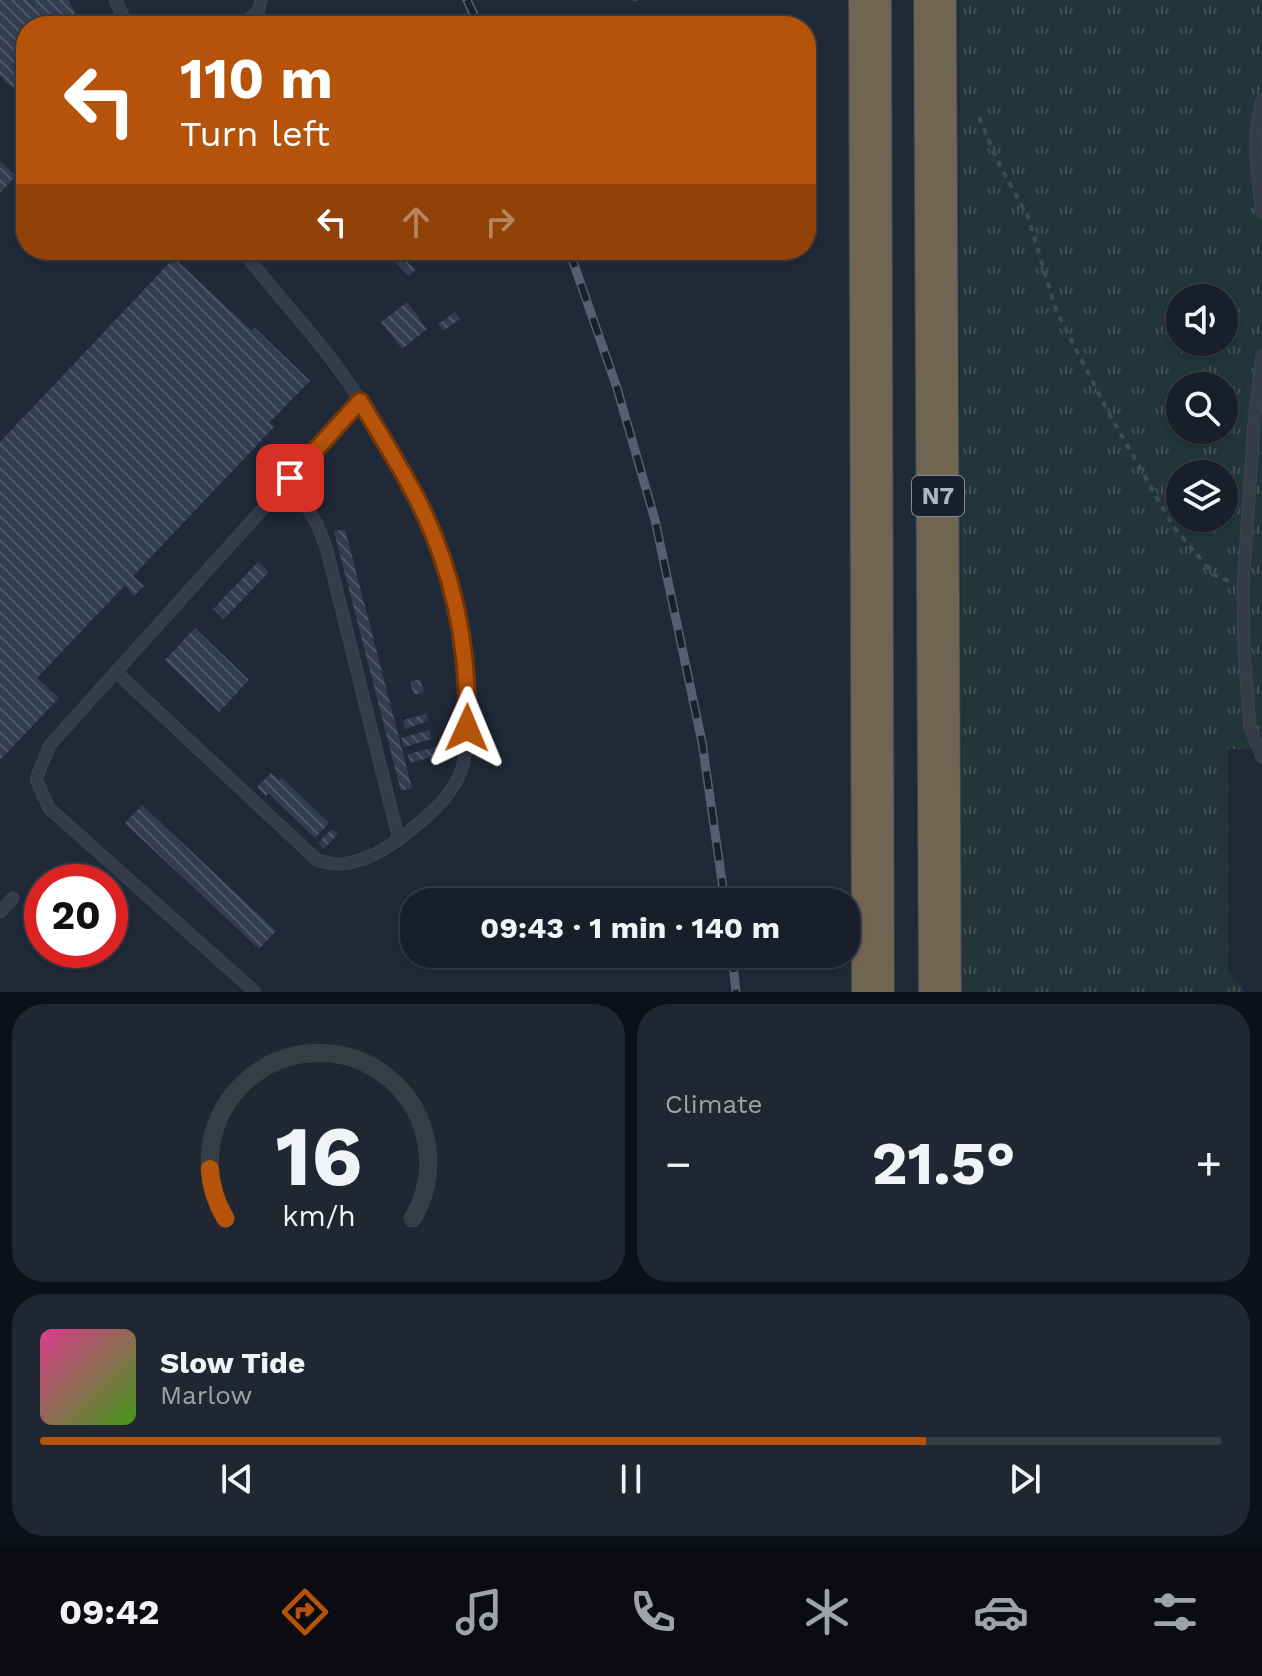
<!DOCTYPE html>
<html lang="en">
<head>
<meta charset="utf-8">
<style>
	:root { --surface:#181f2a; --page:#212732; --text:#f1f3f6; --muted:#9fa2a8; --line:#363d47; --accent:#b45309 }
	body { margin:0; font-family:"Work Sans",sans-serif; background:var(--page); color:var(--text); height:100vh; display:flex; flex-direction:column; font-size:30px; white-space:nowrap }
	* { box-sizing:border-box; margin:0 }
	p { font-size:26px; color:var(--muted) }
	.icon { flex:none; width:44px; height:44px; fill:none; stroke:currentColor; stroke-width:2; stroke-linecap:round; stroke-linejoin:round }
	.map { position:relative; height:992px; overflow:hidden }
	.details { display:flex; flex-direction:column; gap:12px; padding:12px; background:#0d1117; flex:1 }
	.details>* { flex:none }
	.banner { position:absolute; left:16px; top:16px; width:800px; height:244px; border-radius:32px; box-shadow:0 2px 6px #0004,0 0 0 2px var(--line); background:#b45309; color:#fff; overflow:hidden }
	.controls { position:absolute; left:1166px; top:284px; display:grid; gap:16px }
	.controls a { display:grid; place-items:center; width:72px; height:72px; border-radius:50%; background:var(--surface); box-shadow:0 2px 6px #0004,0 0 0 2px var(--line); font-size:40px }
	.speed { position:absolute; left:24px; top:864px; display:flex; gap:16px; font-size:40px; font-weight:700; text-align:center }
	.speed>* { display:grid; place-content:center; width:104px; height:104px; border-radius:50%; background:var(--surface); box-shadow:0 2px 6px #0004,0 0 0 2px var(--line); line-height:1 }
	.speed .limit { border:12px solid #d22; background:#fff; color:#111 }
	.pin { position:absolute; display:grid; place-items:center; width:68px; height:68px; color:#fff; margin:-34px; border-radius:16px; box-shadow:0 4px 12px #0006 }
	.me { position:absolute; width:88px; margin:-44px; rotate:1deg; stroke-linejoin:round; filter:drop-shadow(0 0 6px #0008) }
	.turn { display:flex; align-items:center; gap:28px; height:168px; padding:0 32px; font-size:36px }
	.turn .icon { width:104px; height:104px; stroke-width:2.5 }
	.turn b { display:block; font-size:56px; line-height:68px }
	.lanes { display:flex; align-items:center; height:76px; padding:0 32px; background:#0003; justify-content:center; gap:40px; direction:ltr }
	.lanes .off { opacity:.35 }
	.big { font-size:60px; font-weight:700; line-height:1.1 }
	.details .tile { flex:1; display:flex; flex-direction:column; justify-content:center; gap:12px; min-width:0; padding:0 28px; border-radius:32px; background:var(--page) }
	.details .dial { align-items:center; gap:0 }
	.dial svg { height:208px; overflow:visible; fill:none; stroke:var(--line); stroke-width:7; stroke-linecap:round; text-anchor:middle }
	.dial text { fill:var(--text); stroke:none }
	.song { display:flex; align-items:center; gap:24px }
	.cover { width:96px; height:96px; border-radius:12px; background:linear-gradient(135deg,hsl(330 70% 55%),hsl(100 70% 35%)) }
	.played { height:8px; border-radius:4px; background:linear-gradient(90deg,var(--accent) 75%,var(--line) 75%) }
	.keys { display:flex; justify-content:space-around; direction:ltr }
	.heat { display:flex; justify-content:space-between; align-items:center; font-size:44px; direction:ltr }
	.details .tiles { flex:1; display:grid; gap:12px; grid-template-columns:1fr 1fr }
	.tile:last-child { grid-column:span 2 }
	.trip { position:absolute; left:400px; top:888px; width:460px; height:80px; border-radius:32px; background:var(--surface); box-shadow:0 2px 6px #0004,0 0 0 2px var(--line); font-weight:700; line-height:80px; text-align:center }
	.tabs { display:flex; height:128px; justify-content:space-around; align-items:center; background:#0a0c11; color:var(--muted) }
	.tabs .icon { width:56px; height:56px }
	.tabs .selected { color:var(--accent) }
	.tabs b { font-size:36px; color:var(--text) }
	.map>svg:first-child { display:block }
	.grass { fill:url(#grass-tufts); fill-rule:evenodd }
	.building { fill:url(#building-back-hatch) }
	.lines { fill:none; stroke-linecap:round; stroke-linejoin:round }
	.service-casing { stroke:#3d4452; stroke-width:13 }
	.motorway-casing { stroke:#3e4653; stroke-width:44 }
	.path { stroke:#3b4e52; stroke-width:4; stroke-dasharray:6 6; stroke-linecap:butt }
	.service { stroke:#343b49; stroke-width:11 }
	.motorway { stroke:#6f6550; stroke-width:42 }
	.rail-casing { stroke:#555f70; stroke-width:9 }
	.rail { stroke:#19202d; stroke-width:6; stroke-dasharray:18; stroke-linecap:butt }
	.route-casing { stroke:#753606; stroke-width:20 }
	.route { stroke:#b45309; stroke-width:14 }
	.labels { text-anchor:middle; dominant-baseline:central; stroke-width:8; stroke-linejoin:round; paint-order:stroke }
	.shield { fill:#19202d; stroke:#818997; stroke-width:2 }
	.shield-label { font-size:24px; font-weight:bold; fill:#aeb6c5 }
</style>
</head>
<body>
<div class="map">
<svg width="1262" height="992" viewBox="0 0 1262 992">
	<defs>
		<pattern id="grass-tufts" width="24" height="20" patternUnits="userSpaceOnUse" patternTransform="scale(2)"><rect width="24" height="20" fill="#223539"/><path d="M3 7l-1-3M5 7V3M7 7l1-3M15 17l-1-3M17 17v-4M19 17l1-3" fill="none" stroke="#405054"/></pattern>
		<pattern id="building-back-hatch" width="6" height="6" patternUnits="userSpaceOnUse" patternTransform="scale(2)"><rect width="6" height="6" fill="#323d4f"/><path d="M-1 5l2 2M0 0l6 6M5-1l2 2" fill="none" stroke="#4d5767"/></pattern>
	</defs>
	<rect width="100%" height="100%" fill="#202938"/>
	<path class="grass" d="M 959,0 L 1262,0 L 1262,750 L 1228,749 L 1228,971 L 1245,992 L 962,992 ZM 1180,298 L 1224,298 L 1224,342 L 1180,342 ZM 1180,386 L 1224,386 L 1224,430 L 1180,430 ZM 1180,474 L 1224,474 L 1224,518 L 1180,518 Z"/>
	<g class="building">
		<path d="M 0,0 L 28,0 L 38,10 L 30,0 L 69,0 L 81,26 L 26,26 L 26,100 L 0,76 Z"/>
		<path d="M 0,161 L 16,176 L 0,193 Z"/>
		<path d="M 402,256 L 415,270 L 409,276 L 395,262 Z"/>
		<path d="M 174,258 L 251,330 L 254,327 L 310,381 L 270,422 L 274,427 L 133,576 L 144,586 L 134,596 L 125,585 L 37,678 L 59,698 L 0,760 L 0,442 Z"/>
		<path d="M 407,302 L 427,329 L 402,349 L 381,322 Z"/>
		<path d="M 455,312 L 460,319 L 443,331 L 438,324 Z"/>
		<path d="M 345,529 L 412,788 L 401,791 L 334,531 Z"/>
		<path d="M 258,562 L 269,572 L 224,619 L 213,609 Z"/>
		<path d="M 195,628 L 249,680 L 219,712 L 165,660 Z"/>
		<path d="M 420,679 L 424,692 L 414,695 L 410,682 Z"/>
		<path d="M 426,714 L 428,721 L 405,729 L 403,720 Z"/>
		<path d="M 429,730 L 432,739 L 404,747 L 401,738 Z"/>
		<path d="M 436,747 L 438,755 L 410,763 L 408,754 Z"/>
		<path d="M 271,773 L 279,780 L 282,778 L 329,823 L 315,838 L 268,793 L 266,796 L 257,787 Z"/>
		<path d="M 142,805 L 276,931 L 259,949 L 125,823 Z"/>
		<path d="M 332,829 L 338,834 L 324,849 L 318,843 Z"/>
	</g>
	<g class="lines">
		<defs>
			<g id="service">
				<path d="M 115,0 L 128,26"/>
				<path d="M 239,26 L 258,12 L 261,0"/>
				<path d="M 1262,100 C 1251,134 1257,177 1262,212"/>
				<path d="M 1262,356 L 1254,422 L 1243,586 L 1244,651 L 1250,727 L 1262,757"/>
				<path d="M 290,478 L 317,524 L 326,547 L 399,840"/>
				<path d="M 116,672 L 317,860 C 325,862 334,865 341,864 C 374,861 402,838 425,818 C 468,781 467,757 468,704 C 471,584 406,463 338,368 C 308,327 273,291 242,250"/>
				<path d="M 0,912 L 13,898"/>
				<path d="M 255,992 L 49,808 L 36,779 L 50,745 L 360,401"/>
			</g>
			<g id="motorway">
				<path d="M 870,0 L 873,992"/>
				<path d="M 935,0 L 940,992"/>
			</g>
		</defs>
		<use href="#service" class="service-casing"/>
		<use href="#motorway" class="motorway-casing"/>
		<g class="path">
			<path d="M 635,1 L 635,0"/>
			<path d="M 979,117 L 997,160 L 1028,217 L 1056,310 L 1107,410 L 1173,526 L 1214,575 L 1229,581"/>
		</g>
		<use href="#service" class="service"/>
		<use href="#motorway" class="motorway"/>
		<defs>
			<g id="rail">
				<path d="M 467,0 L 479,26"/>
				<path d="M 569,250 L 617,388 L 655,520 L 702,742 L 725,902"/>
				<path d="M 732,954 L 736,992"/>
			</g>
		</defs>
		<use href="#rail" class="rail-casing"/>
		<use href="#rail" class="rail"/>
	</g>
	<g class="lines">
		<defs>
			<path id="route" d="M 290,478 L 360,401 C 379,433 399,464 416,497 C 453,568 469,648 467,728"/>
		</defs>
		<use href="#route" class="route-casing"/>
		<use href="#route" class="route"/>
	</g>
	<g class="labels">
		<rect class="shield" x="912" y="476" width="52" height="40" rx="6"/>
		<g class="shield-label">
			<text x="938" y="496">N7</text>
		</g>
	</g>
</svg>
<div class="controls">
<a><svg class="icon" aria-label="sound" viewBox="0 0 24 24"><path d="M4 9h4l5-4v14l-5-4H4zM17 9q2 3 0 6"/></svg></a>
<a><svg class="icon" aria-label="search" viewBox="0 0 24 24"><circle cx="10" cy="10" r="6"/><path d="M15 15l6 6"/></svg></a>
<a><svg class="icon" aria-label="layers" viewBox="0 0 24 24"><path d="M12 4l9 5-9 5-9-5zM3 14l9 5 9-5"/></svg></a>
</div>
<div class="speed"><div class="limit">20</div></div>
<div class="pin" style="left:290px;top:478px;background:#d93025"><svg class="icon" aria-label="arrive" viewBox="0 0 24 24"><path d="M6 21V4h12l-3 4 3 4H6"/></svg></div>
<svg class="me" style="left:467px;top:728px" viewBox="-20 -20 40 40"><path d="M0-17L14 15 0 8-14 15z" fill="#b45309" stroke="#fff" stroke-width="4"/></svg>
<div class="trip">09:43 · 1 min · 140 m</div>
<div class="banner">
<div class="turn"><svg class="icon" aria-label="left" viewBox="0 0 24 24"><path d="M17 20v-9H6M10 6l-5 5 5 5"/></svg><div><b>110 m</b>Turn left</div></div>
<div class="lanes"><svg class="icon" aria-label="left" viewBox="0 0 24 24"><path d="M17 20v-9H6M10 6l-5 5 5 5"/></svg><svg class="icon off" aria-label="ahead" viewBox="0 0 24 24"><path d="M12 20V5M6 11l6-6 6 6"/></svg><svg class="icon off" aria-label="right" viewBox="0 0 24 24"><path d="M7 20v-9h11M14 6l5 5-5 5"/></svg></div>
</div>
</div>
<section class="details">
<div class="tiles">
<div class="tile dial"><svg viewBox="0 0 100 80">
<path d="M14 69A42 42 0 1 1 86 69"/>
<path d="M14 69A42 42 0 0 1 8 50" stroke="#b45309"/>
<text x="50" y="56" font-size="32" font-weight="700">16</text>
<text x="50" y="72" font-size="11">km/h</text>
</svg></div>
<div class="tile"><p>Climate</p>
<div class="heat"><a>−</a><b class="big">21.5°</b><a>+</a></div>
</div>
<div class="tile">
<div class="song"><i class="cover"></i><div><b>Slow Tide</b><p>Marlow</p></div></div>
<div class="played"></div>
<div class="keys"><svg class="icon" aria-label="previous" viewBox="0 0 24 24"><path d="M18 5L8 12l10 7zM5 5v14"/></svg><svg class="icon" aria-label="pause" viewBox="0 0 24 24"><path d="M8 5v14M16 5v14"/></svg><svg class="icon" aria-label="next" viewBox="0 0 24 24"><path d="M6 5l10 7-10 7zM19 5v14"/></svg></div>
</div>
</div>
</section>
<nav class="tabs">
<b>09:42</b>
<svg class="icon selected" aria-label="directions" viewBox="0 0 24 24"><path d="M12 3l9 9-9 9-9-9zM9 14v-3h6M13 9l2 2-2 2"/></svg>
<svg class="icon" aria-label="music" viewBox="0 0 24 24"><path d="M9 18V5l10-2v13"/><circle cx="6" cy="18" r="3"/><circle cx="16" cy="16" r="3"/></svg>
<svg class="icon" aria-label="phone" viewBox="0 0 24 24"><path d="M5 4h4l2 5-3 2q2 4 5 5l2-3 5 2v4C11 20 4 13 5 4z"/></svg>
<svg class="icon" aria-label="climate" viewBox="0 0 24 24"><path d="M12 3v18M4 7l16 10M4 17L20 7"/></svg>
<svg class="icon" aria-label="car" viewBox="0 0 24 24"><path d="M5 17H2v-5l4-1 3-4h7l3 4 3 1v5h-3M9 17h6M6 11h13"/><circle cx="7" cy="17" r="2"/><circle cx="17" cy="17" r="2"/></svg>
<svg class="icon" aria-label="filters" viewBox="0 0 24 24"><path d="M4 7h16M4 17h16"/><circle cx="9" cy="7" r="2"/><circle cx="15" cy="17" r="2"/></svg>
</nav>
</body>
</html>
